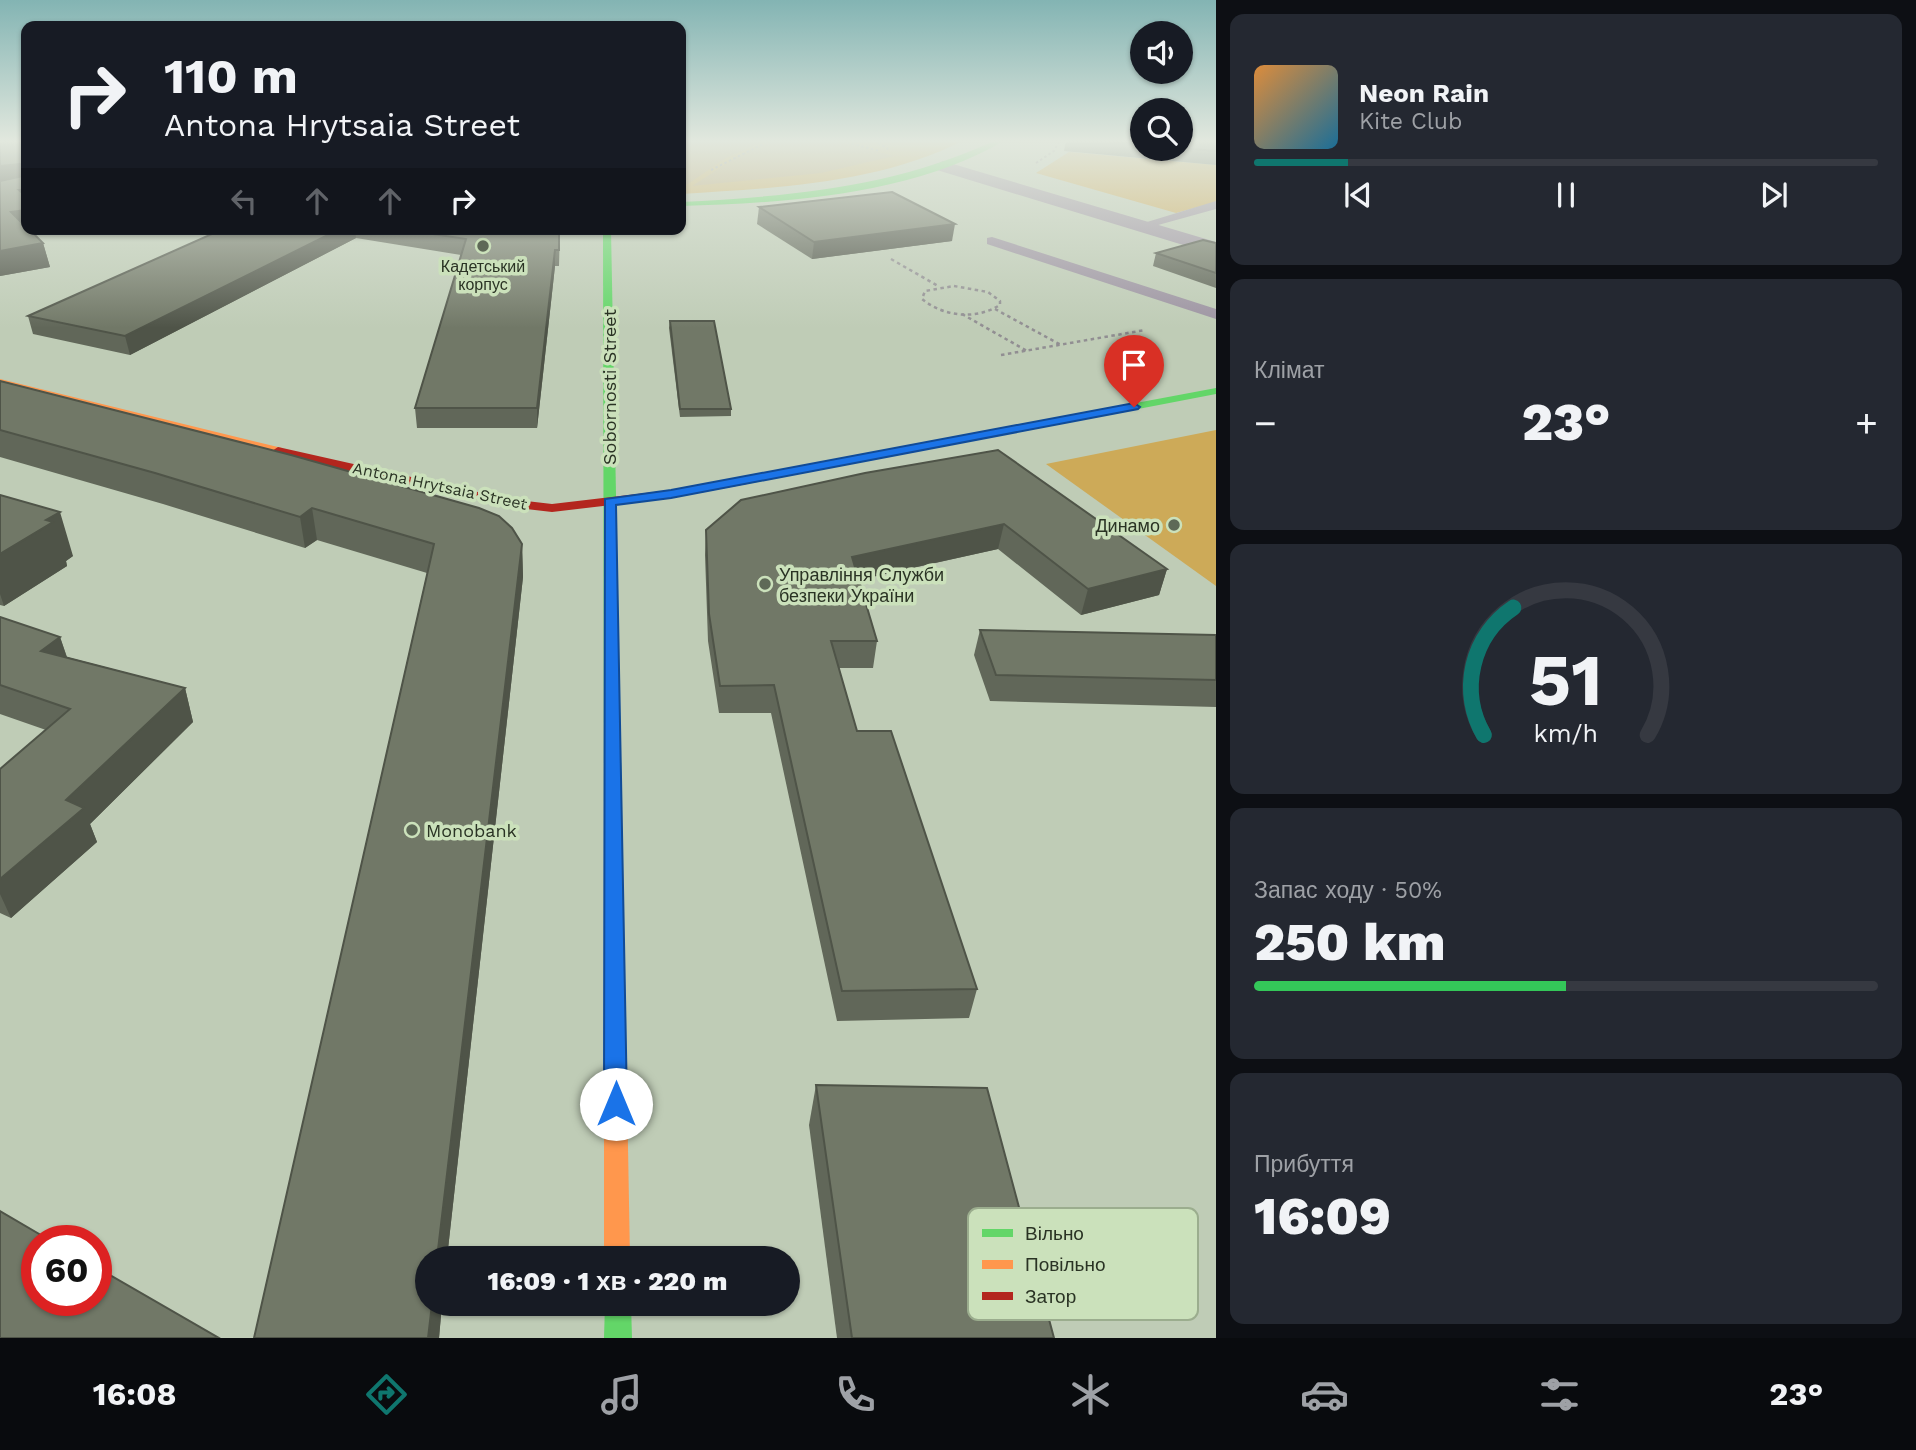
<!DOCTYPE html>
<html lang="uk">
<head>
<meta charset="utf-8">
<style>
	:root { --surface:#171b24; --page:#242831; --text:#f1f3f6; --muted:#9ea1a6; --line:#363941; --accent:#0f766e }
	body { margin:0; font-family:"Work Sans",sans-serif; background:var(--page); color:var(--text); height:100vh; display:flex; flex-direction:column; font-size:26px; white-space:nowrap }
	* { box-sizing:border-box; margin:0 }
	p { font-size:23px; color:var(--muted) }
	.icon { flex:none; width:38px; height:38px; fill:none; stroke:currentColor; stroke-width:2; stroke-linecap:round; stroke-linejoin:round }
	.map { position:relative; flex:1; overflow:hidden }
	.details { display:flex; flex-direction:column; gap:14px; padding:14px; background:#0d0f14; width:700px }
	.details>* { flex:none }
	.guide { position:absolute; left:21px; top:21px; width:665px; height:214px; border-radius:14px; box-shadow:0 2px 5px #0004; background:#171b24; color:var(--text); overflow:hidden }
	.buttons { position:absolute; left:1130px; top:21px; display:grid; gap:14px }
	.buttons a { display:grid; place-items:center; width:63px; height:63px; border-radius:50%; background:var(--surface); box-shadow:0 2px 5px #0004; font-size:35px }
	.speed { position:absolute; left:21px; top:1225px; display:flex; gap:14px; font-size:35px; font-weight:700; text-align:center }
	.speed>* { display:grid; place-content:center; width:91px; height:91px; border-radius:50%; background:var(--surface); box-shadow:0 2px 5px #0004; line-height:1 }
	.speed .limit { border:10px solid #d22; background:#fff; color:#111 }
	.pin { position:absolute; display:grid; place-items:center; width:60px; height:60px; color:#fff; margin:-72px -30px; border-radius:50% 50% 50% 0; rotate:-45deg; box-shadow:0 0 7px #0007 }
	.pin .icon { rotate:45deg }
	.me { position:absolute; width:77px; margin:-38px; rotate:0deg; stroke-linejoin:round; filter:drop-shadow(0 0 5px #0008) }
	.turn { display:flex; align-items:center; gap:24px; height:147px; padding:0 28px; font-size:32px }
	.turn .icon { width:91px; height:91px; stroke-width:2.5 }
	.turn b { display:block; font-size:49px; line-height:60px }
	.lanes { display:flex; align-items:center; height:66px; padding:0 28px; background:#0003; justify-content:center; gap:35px; direction:ltr }
	.lanes .off { opacity:.35 }
	.big { font-size:52px; font-weight:800; line-height:1.1 }
	.details .card { flex:1; display:flex; flex-direction:column; justify-content:center; gap:10px; min-width:0; padding:0 24px; border-radius:14px; background:var(--page) }
	.details .dial { align-items:center; gap:0 }
	.dial svg { height:182px; overflow:visible; fill:none; stroke:var(--line); stroke-width:7; stroke-linecap:round; text-anchor:middle }
	.dial text { fill:var(--text); stroke:none }
	.song { display:flex; align-items:center; gap:21px }
	.cover { width:84px; height:84px; border-radius:10px; background:linear-gradient(135deg,hsl(30 70% 55%),hsl(200 70% 35%)) }
	.played { height:7px; border-radius:4px; background:linear-gradient(90deg,var(--accent) 15%,var(--line) 15%) }
	.keys { display:flex; justify-content:space-around; direction:ltr }
	.heat { display:flex; justify-content:space-between; align-items:center; font-size:38px; direction:ltr }
	.charge { height:10px; border-radius:5px; background:linear-gradient(90deg,#34c759 50%,var(--line) 0) }
	.trip { position:absolute; left:415px; top:1246px; width:385px; height:70px; border-radius:35px; background:var(--surface); box-shadow:0 2px 5px #0004; font-weight:800; line-height:70px; text-align:center }
	.dock { display:flex; height:112px; justify-content:space-around; align-items:center; background:#090b0e; color:var(--muted) }
	.dock .icon { width:49px; height:49px }
	.dock .selected { color:var(--accent) }
	.dock b { font-size:32px; color:var(--text) }
	main { display:flex; flex:1; min-height:0 }
	.map>svg:first-child { display:block }
	.green { fill:#cdaa58 }
	.forest { fill:#bea36c }
	.lines { fill:none; stroke-linecap:round; stroke-linejoin:round }
	.path-far1 { stroke:#918e92; stroke-width:2; stroke-dasharray:2.5 2.5; stroke-linecap:butt }
	.path { stroke:#918e92; stroke-width:2.5; stroke-dasharray:3.5 3.5; stroke-linecap:butt }
	.lane { fill:#9d94a2; fill-rule:evenodd }
	.street { fill:#9d94a2; fill-rule:evenodd }
	.fast { fill:#63d668; fill-rule:evenodd }
	.slow { fill:#ff974d; fill-rule:evenodd }
	.jam { fill:#b3261e; fill-rule:evenodd }
	.wall { fill:#616759 }
	.shaded-wall { fill:#4f5448 }
	.building { fill:#717867; stroke:#4f5448; stroke-width:2 }
	.route { fill:#1a73e8; stroke:#114b97; stroke-width:2 }
	.poi-dot { fill:#5e6957; stroke:#cbe1bb; stroke-width:2.5 }
	.labels { text-anchor:middle; dominant-baseline:central; stroke-width:7; stroke-linejoin:round; paint-order:stroke }
	.far-poi-label { font-size:16px; fill:#2a3324; stroke:#cbe1bb }
	.far-street-label { font-size:16px; fill:#2a3324; stroke:#cbe1bb }
	.street-label { font-size:18px; fill:#2a3324; stroke:#cbe1bb }
	.poi-label { font-size:18px; fill:#2a3324; stroke:#cbe1bb; text-anchor:start }
	.key { fill:#cbe1bb; stroke:#9bad8e; stroke-width:2 }
	.key-label { font-size:19px; fill:#2a3324 }
</style>
</head>
<body>
<main>
<div class="map">
<svg width="1216" height="1338" viewBox="0 0 1216 1338">
	<rect width="100%" height="100%" fill="#bfccb6"/>
	<g class="green">
		<path d="M 681,140 L 964,140 C 879,184 774,188 681,194 Z"/>
		<path d="M 1069,152 L 1216,165 L 1216,202 L 1176,213 L 1036,173 Z"/>
		<path d="M 1216,430 L 1216,586 L 1046,464 Z"/>
	</g>
	<g class="forest">
		<path d="M 767,140 L 726,158 L 685,186 L 681,186 L 681,140 Z"/>
		<path d="M 776,140 L 831,140 L 894,156 L 821,173 L 692,186 L 740,155 Z"/>
	</g>
	<g class="lines">
		<g class="path-far1">
			<path d="M 837,140 L 880,151"/>
			<path d="M 874,140 L 888,149"/>
			<path d="M 1036,163 L 1054,151 L 1060,140"/>
			<path d="M 711,170 L 771,140"/>
		</g>
		<g class="path">
			<path d="M 891,259 L 938,286"/>
			<path d="M 954,286 L 988,292 L 1000,301 L 1000,305 C 976,320 944,317 922,299 L 925,291 Z"/>
			<path d="M 995,309 L 1061,345"/>
			<path d="M 962,314 L 1027,351"/>
			<path d="M 1001,355 L 1145,330"/>
		</g>
		<g class="lane">
			<path d="M 1216,201 L 1216,209 L 1140,230 L 1134,226 Z"/>
			<path d="M 992,237 L 1216,309 L 1216,319 L 987,244 L 987,238 Z"/>
		</g>
		<path class="street" d="M 943,161 L 1216,242 L 1216,255 L 937,170 L 934,166 Z"/>
		<g class="fast">
			<path d="M 996,140 L 1005,140 C 914,195 784,203 681,206 L 681,202 C 792,196 893,188 996,140 Z"/>
			<path d="M 603,229 L 611,229 L 622,814 L 619,818 L 607,818 L 604,814 Z"/>
			<path d="M 1216,388 L 1216,394 L 747,484 L 741,480 L 747,476 Z"/>
			<path d="M 605,1304 L 631,1304 L 632,1338 L 604,1338 Z"/>
		</g>
		<g class="slow">
			<path d="M 0,379 L 282,448 L 284,451 L 278,455 L 0,385 Z"/>
			<path d="M 613,808 L 619,810 L 622,814 L 630,1258 L 604,1258 L 604,814 L 607,810 Z"/>
		</g>
		<path class="jam" d="M 278,447 L 509,499 L 552,504 L 671,490 L 747,476 L 753,480 L 747,484 L 671,498 L 552,512 L 509,507 L 274,454 L 272,451 Z"/>
	</g>
	<g class="wall">
		<path d="M 0,140 L 26,140 L 26,229 L 46,230 L 32,232 L 43,243 L 50,267 L 0,276 Z"/>
		<path d="M 1066,140 L 1143,140 L 1143,149 L 1181,149 L 1216,140 L 1216,165 L 1064,151 Z"/>
		<path d="M 759,207 L 952,241 L 812,259 L 757,224 Z"/>
		<path d="M 223,229 L 560,229 L 559,266 L 555,266 L 537,428 L 417,428 L 415,408 L 461,255 L 356,238 L 130,355 L 33,334 L 28,316 Z"/>
		<path d="M 1216,243 L 1216,288 L 1153,266 L 1156,253 Z"/>
		<path d="M 670,321 L 731,409 L 731,416 L 680,417 L 669,328 Z"/>
		<path d="M 0,381 L 291,455 L 479,508 L 499,516 L 512,528 L 522,544 L 523,577 L 447,1258 L 427,1258 L 427,1304 L 442,1304 L 439,1338 L 254,1338 L 427,573 L 317,540 L 305,548 L 163,504 L 0,457 Z"/>
		<path d="M 865,473 L 1167,569 L 1159,595 L 1081,615 L 998,549 L 859,580 L 877,641 L 873,668 L 839,668 L 857,731 L 977,989 L 969,1018 L 837,1021 L 771,713 L 719,713 L 708,641 L 705,555 L 706,530 Z"/>
		<path d="M 0,495 L 73,556 L 66,561 L 67,566 L 4,606 L 0,605 Z"/>
		<path d="M 0,617 L 60,637 L 67,657 L 185,688 L 193,722 L 90,824 L 97,842 L 11,918 L 0,913 L 0,769 L 46,730 L 0,714 Z"/>
		<path d="M 980,630 L 1216,635 L 1216,707 L 990,701 L 974,655 Z"/>
		<path d="M 816,1085 L 1054,1338 L 837,1338 L 809,1125 Z"/>
	</g>
	<g class="shaded-wall">
		<path d="M 20,164 L 26,184 L 0,188 L 0,166 Z"/>
		<path d="M 26,210 L 26,229 L 46,230 L 17,235 L 11,212 Z"/>
		<path d="M 955,224 L 952,241 L 812,259 L 814,242 Z"/>
		<path d="M 340,229 L 355,229 L 356,238 L 130,355 L 125,336 Z"/>
		<path d="M 43,243 L 50,267 L 0,276 L 0,251 Z"/>
		<path d="M 555,250 L 555,266 L 537,428 L 537,408 Z"/>
		<path d="M 312,508 L 317,540 L 305,548 L 300,517 Z"/>
		<path d="M 60,512 L 73,556 L 66,561 L 67,566 L 4,606 L 0,594 L 0,554 L 46,520 Z"/>
		<path d="M 1004,524 L 998,549 L 848,582 L 852,557 Z"/>
		<path d="M 522,544 L 523,577 L 447,1258 L 437,1258 Z"/>
		<path d="M 1167,569 L 1159,595 L 1081,615 L 1088,589 Z"/>
		<path d="M 60,637 L 71,670 L 41,651 Z"/>
		<path d="M 185,688 L 193,722 L 90,824 L 97,842 L 11,918 L 0,894 L 0,879 L 66,800 Z"/>
		<path d="M 432,1304 L 442,1304 L 439,1338 L 428,1338 Z"/>
	</g>
	<g class="building">
		<path d="M 0,140 L 26,140 L 26,190 L 19,190 L 26,196 L 26,210 L 11,212 L 26,227 L 26,229 L 29,229 L 43,243 L 0,251 L 0,181 L 23,176 L 23,166 L 20,164 L 0,166 Z"/>
		<path d="M 1096,140 L 1143,140 L 1143,145 Z"/>
		<path d="M 1181,140 L 1216,140 L 1216,151 L 1181,148 Z"/>
		<path d="M 892,192 L 955,224 L 814,242 L 759,207 Z"/>
		<path d="M 223,229 L 340,229 L 125,336 L 28,316 Z"/>
		<path d="M 400,229 L 559,229 L 559,250 L 555,250 L 537,408 L 415,408 L 466,239 Z"/>
		<path d="M 1203,240 L 1216,243 L 1216,273 L 1156,253 Z"/>
		<path d="M 670,321 L 714,321 L 731,409 L 680,409 Z"/>
		<path d="M 0,381 L 291,455 L 479,508 L 499,516 L 512,528 L 522,544 L 437,1258 L 427,1258 L 427,1304 L 432,1304 L 428,1338 L 254,1338 L 434,544 L 312,508 L 300,517 L 155,473 L 0,430 Z"/>
		<path d="M 998,450 L 1167,569 L 1088,589 L 1004,524 L 852,557 L 877,641 L 831,641 L 857,731 L 891,731 L 977,989 L 842,991 L 774,685 L 720,686 L 709,614 L 706,530 L 741,500 L 865,473 Z"/>
		<path d="M 0,495 L 60,512 L 46,520 L 53,522 L 0,554 Z"/>
		<path d="M 0,617 L 60,637 L 41,651 L 185,688 L 66,800 L 84,808 L 0,879 L 0,769 L 70,709 L 0,685 Z"/>
		<path d="M 980,630 L 1216,635 L 1216,680 L 996,675 Z"/>
		<path d="M 816,1085 L 987,1088 L 1054,1338 L 852,1338 Z"/>
		<path d="M 0,1211 L 51,1241 L 37,1241 L 37,1300 L 96,1300 L 96,1267 L 219,1338 L 0,1338 Z"/>
	</g>
	<linearGradient id="sky" x2="0" y2="1"><stop stop-color="#83b4b3"/><stop offset="0.43" stop-color="#e2e8de"/><stop offset="1" stop-color="#e2e8de" stop-opacity="0"/></linearGradient>
	<rect width="1216" height="328" fill="url(#sky)"/>
	<path class="route" d="M 1134,403 L 1140,407 L 1138,409 L 671,498 L 616,505 L 627,1104 L 624,1111 L 616,1114 L 607,1111 L 604,1104 L 605,499 L 671,490 Z"/>
	<g class="poi-dot">
		<circle cx="483" cy="246" r="7"/>
		<circle cx="1174" cy="525" r="7"/>
		<circle cx="765" cy="584" r="7"/>
		<circle cx="412" cy="830" r="7"/>
	</g>
	<g class="labels">
		<g class="far-poi-label">
			<text x="483" y="266">Кадетський<tspan x="483" dy="18">корпус</tspan></text>
		</g>
		<g class="far-street-label">
			<text transform="translate(440 486) rotate(12)">Antona Hrytsaia Street</text>
		</g>
		<g class="street-label">
			<text transform="translate(609 387) rotate(-90)">Sobornosti Street</text>
		</g>
		<g class="poi-label">
			<text x="1160" y="525" text-anchor="end">Динамо</text>
			<text x="779" y="574">Управління Служби<tspan x="779" dy="21">безпеки України</tspan></text>
			<text x="426" y="830">Monobank</text>
		</g>
	</g>
	<rect x="968" y="1208" width="230" height="112" rx="10" class="key"/>
	<rect x="982" y="1229" width="31" height="8" fill="#63d668"/>
	<rect x="982" y="1260" width="31" height="9" fill="#ff974d"/>
	<rect x="982" y="1292" width="31" height="8" fill="#b3261e"/>
	<g class="key-label">
		<text x="1025" y="1240">Вільно</text>
		<text x="1025" y="1271">Повільно</text>
		<text x="1025" y="1303">Затор</text>
	</g>
</svg>
<div class="buttons">
<a><svg class="icon" aria-label="sound" viewBox="0 0 24 24"><path d="M4 9h4l5-4v14l-5-4H4zM17 9q2 3 0 6"/></svg></a>
<a><svg class="icon" aria-label="search" viewBox="0 0 24 24"><circle cx="10" cy="10" r="6"/><path d="M15 15l6 6"/></svg></a>
</div>
<div class="speed"><div class="limit">60</div></div>
<div class="pin" style="left:1134px;top:407px;background:#d93025"><svg class="icon" aria-label="arrive" viewBox="0 0 24 24"><path d="M6 21V4h12l-3 4 3 4H6"/></svg></div>
<svg class="me" style="left:616px;top:1104px" viewBox="-20 -20 40 40"><circle r="19" fill="#fff"/><path d="M0-13L10 11 0 6-10 11z" fill="#1a73e8"/></svg>
<div class="trip">16:09 · 1 хв · 220 m</div>
<div class="guide">
<div class="turn"><svg class="icon" aria-label="right" viewBox="0 0 24 24"><path d="M7 20v-9h11M14 6l5 5-5 5"/></svg><div><b>110 m</b>Antona Hrytsaia Street</div></div>
<div class="lanes"><svg class="icon off" aria-label="left" viewBox="0 0 24 24"><path d="M17 20v-9H6M10 6l-5 5 5 5"/></svg><svg class="icon off" aria-label="ahead" viewBox="0 0 24 24"><path d="M12 20V5M6 11l6-6 6 6"/></svg><svg class="icon off" aria-label="ahead" viewBox="0 0 24 24"><path d="M12 20V5M6 11l6-6 6 6"/></svg><svg class="icon" aria-label="right" viewBox="0 0 24 24"><path d="M7 20v-9h11M14 6l5 5-5 5"/></svg></div>
</div>
</div>
<section class="details">
<div class="card">
<div class="song"><i class="cover"></i><div><b>Neon Rain</b><p>Kite Club</p></div></div>
<div class="played"></div>
<div class="keys"><svg class="icon" aria-label="previous" viewBox="0 0 24 24"><path d="M18 5L8 12l10 7zM5 5v14"/></svg><svg class="icon" aria-label="pause" viewBox="0 0 24 24"><path d="M8 5v14M16 5v14"/></svg><svg class="icon" aria-label="next" viewBox="0 0 24 24"><path d="M6 5l10 7-10 7zM19 5v14"/></svg></div>
</div>
<div class="card"><p>Клімат</p>
<div class="heat"><a>−</a><b class="big">23°</b><a>+</a></div>
</div>
<div class="card dial"><svg viewBox="0 0 100 80">
<path d="M14 69A42 42 0 1 1 86 69"/>
<path d="M14 69A42 42 0 0 1 27 13" stroke="#0f766e"/>
<text x="50" y="56" font-size="32" font-weight="700">51</text>
<text x="50" y="72" font-size="11">km/h</text>
</svg></div>
<div class="card"><p>Запас ходу · 50%</p><b class="big">250 km</b><div class="charge"></div></div>
<div class="card"><p>Прибуття</p><b class="big">16:09</b></div>
</section>
</main>
<nav class="dock">
<b>16:08</b>
<svg class="icon selected" aria-label="directions" viewBox="0 0 24 24"><path d="M12 3l9 9-9 9-9-9zM9 14v-3h6M13 9l2 2-2 2"/></svg>
<svg class="icon" aria-label="music" viewBox="0 0 24 24"><path d="M9 18V5l10-2v13"/><circle cx="6" cy="18" r="3"/><circle cx="16" cy="16" r="3"/></svg>
<svg class="icon" aria-label="phone" viewBox="0 0 24 24"><path d="M5 4h4l2 5-3 2q2 4 5 5l2-3 5 2v4C11 20 4 13 5 4z"/></svg>
<svg class="icon" aria-label="climate" viewBox="0 0 24 24"><path d="M12 3v18M4 7l16 10M4 17L20 7"/></svg>
<svg class="icon" aria-label="car" viewBox="0 0 24 24"><path d="M5 17H2v-5l4-1 3-4h7l3 4 3 1v5h-3M9 17h6M6 11h13"/><circle cx="7" cy="17" r="2"/><circle cx="17" cy="17" r="2"/></svg>
<svg class="icon" aria-label="filters" viewBox="0 0 24 24"><path d="M4 7h16M4 17h16"/><circle cx="9" cy="7" r="2"/><circle cx="15" cy="17" r="2"/></svg>
<b>23°</b>
</nav>
</body>
</html>
